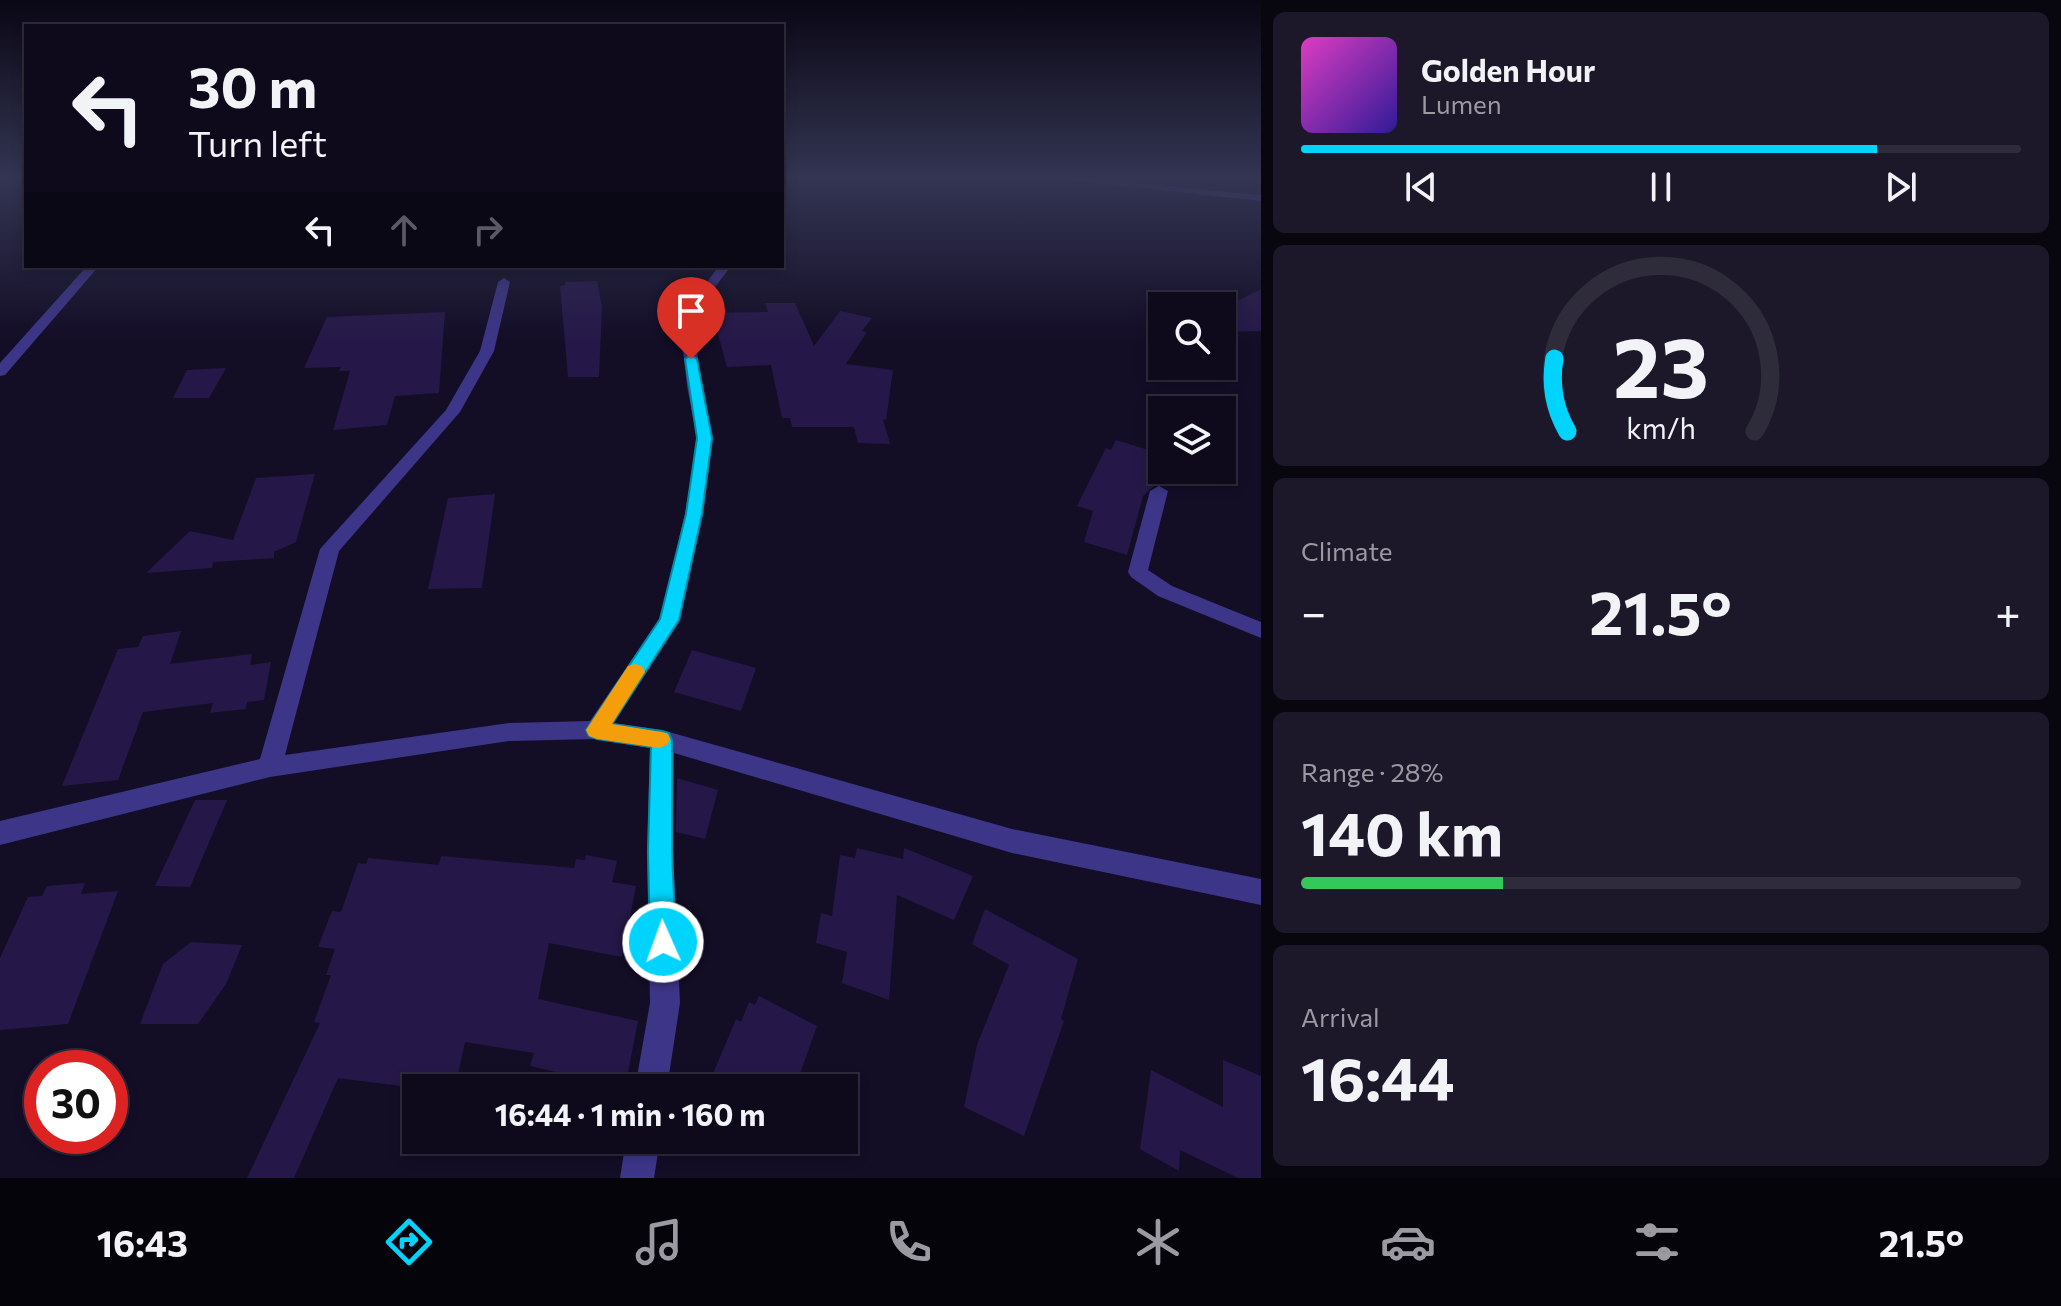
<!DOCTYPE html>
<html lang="en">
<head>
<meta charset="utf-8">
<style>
	:root { --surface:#0e0a1c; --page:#1c1829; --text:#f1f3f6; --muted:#9b9aa3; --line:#2e2b3b; --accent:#00d4fd }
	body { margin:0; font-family:Commissioner,sans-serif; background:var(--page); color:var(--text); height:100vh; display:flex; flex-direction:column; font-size:30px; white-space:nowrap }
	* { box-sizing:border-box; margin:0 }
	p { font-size:26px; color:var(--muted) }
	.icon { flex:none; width:44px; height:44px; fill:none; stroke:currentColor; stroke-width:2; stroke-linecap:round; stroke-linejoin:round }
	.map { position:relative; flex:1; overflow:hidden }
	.panel { display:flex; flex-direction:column; gap:12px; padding:12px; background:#08060f; width:800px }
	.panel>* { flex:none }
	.hud { position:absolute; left:24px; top:24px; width:760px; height:244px; border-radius:0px; box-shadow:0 4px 12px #0003,0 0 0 2px var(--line); background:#0e0a1c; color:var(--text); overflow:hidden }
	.tools { position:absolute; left:1148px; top:292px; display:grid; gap:16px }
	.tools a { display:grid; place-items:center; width:88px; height:88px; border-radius:0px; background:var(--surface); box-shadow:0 4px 12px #0003,0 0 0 2px var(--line); font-size:40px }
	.speed { position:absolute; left:24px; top:1050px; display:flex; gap:16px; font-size:40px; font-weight:700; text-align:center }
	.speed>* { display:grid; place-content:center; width:104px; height:104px; border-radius:50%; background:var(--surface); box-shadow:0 4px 12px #0003,0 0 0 2px var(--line); line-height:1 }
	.speed .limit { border:12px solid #d22; background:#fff; color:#111 }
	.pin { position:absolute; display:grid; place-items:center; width:68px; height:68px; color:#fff; margin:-82px -34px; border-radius:50% 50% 50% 0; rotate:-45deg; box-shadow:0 0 8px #0007 }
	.pin .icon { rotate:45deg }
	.me { position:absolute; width:88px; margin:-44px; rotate:358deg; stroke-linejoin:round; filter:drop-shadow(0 0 6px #0008) }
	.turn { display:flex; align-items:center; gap:28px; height:168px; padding:0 32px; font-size:36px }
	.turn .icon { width:104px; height:104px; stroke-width:2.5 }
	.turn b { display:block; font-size:56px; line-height:68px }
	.lanes { display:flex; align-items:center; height:76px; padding:0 32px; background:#0003; justify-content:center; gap:40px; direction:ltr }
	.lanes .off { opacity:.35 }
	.big { font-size:60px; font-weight:700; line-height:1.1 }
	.panel .tile { flex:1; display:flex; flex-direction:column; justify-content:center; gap:12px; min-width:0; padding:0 28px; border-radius:12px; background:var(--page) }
	.panel .dial { align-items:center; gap:0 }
	.dial svg { height:208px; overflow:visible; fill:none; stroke:var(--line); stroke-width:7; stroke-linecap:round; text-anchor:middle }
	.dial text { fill:var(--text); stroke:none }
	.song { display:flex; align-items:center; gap:24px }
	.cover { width:96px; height:96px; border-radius:12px; background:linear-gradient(135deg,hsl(310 70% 55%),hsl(250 70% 35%)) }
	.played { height:8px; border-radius:4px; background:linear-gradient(90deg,var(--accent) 80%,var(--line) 80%) }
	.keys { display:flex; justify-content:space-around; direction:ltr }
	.heat { display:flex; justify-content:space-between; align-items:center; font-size:44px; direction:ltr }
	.charge { height:12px; border-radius:6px; background:linear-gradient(90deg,#34c759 28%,var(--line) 0) }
	.trip { position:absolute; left:402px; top:1074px; width:456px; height:80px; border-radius:0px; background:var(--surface); box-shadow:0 4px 12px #0003,0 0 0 2px var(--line); font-weight:700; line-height:80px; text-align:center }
	.dock { display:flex; height:128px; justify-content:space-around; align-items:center; background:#06040b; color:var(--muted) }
	.dock .icon { width:56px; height:56px }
	.dock .active { color:var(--accent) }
	.dock b { font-size:36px; color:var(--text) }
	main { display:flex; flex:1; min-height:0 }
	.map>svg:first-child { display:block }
	.building { fill:#251848 }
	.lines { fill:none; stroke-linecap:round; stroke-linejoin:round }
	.minor { fill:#3d3588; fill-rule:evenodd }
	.route { fill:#00d4fd; stroke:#008aa4; stroke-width:2 }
	.slow { fill:#f59e0b }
</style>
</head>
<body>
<main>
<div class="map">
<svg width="1261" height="1178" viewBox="0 0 1261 1178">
	<rect width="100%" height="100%" fill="#130d26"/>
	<g class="building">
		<path d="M 597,281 L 602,307 L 599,377 L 568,377 L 560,286 L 565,285 L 565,282 Z"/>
		<path d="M 1261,289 L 1261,331 L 1222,332 L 1222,309 Z"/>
		<path d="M 765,303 L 795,303 L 814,346 L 840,311 L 872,318 L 862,331 L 867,332 L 846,364 L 893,370 L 886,420 L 883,419 L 890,444 L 858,443 L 854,427 L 792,427 L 790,418 L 782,418 L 771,365 L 727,367 L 712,313 L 768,312 Z"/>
		<path d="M 445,312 L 439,393 L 395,396 L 387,425 L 333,430 L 350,371 L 339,371 L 341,367 L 304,368 L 327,317 Z"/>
		<path d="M 226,368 L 209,398 L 173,398 L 187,370 Z"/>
		<path d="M 1116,440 L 1162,454 L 1162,471 L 1156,484 L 1143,496 L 1127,555 L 1084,542 L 1093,511 L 1077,506 L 1106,448 L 1111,450 Z"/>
		<path d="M 315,474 L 296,542 L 274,552 L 274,558 L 213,562 L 212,568 L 146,573 L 190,531 L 233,540 L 256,478 Z"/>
		<path d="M 495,494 L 482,588 L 428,589 L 448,498 Z"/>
		<path d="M 181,631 L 170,664 L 252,654 L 250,665 L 271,662 L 264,700 L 247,702 L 246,709 L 210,713 L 213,703 L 143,712 L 118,780 L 62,786 L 118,649 L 138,647 L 143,636 Z"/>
		<path d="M 692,650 L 756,668 L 741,711 L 674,692 Z"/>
		<path d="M 677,778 L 718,790 L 705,839 L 676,832 Z"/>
		<path d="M 195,800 L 227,800 L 190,887 L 155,886 Z"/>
		<path d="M 857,848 L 903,859 L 904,848 L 973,876 L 954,920 L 897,895 L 889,1000 L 842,983 L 847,952 L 816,943 L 821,913 L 832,916 L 840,855 L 855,858 Z"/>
		<path d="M 586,855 L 617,861 L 612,882 L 636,886 L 622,957 L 549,943 L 538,999 L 638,1021 L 625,1088 L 530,1066 L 534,1053 L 465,1042 L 455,1088 L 417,1088 L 338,1078 L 294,1178 L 247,1178 L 320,1023 L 314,1022 L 331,975 L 326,975 L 335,949 L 318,947 L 332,911 L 341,912 L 358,863 L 366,864 L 368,858 L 439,865 L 441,856 L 574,868 L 576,859 L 585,860 Z"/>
		<path d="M 85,883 L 81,894 L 118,891 L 68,1024 L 0,1030 L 0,958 L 28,897 L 42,896 L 47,886 Z"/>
		<path d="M 985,909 L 1078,959 L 1061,1019 L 1064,1021 L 1024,1136 L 964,1107 L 977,1045 L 1009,965 L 972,944 Z"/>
		<path d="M 191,942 L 242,945 L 226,984 L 198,1024 L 140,1024 L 163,964 Z"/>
		<path d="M 759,996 L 817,1026 L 795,1088 L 707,1088 L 736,1019 L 741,1022 L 749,1002 L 755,1005 Z"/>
		<path d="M 1223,1060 L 1261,1076 L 1261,1178 L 1238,1178 L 1180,1150 L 1179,1171 L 1140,1149 L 1151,1070 L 1223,1107 Z"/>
	</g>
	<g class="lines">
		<g class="minor">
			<path d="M 1036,177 L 1069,177 L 1261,195 L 1261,201 Z"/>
			<path d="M 87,266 L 99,266 L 5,375 L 0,376 L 0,363 Z"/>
			<path d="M 719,266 L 731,266 L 700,307 L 695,332 L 701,386 L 713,438 L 703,514 L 680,620 L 614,723 L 662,730 L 1012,829 L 1261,879 L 1261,905 L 1012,853 L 674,753 L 673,852 L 680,1003 L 667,1088 L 635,1088 L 650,1003 L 647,852 L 650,748 L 597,739 L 509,741 L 270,777 L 0,845 L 0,821 L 260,759 L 320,549 L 446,410 L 480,351 L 498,282 L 504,278 L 510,282 L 494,351 L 460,412 L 339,551 L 285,755 L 509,723 L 590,721 L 660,619 L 685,514 L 697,438 L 687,386 L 681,332 L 688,307 Z"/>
			<path d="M 1159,486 L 1168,491 L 1148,570 L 1172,586 L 1261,622 L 1261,638 L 1158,596 L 1131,577 L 1128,572 L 1150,491 Z"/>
			<path d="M 626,1140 L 660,1140 L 654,1178 L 620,1178 Z"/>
		</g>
	</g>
	<linearGradient id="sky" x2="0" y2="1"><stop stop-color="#0a0715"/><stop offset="0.52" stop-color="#333552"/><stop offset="1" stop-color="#333552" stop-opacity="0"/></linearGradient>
	<rect width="1261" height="342" fill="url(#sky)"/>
	<path class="route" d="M 691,355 L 697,359 L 712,438 L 702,514 L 679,620 L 612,724 L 662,731 L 669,733 L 672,740 L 672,852 L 676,942 L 672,951 L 663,955 L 654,951 L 650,942 L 648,852 L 651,747 L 597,739 L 589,736 L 586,730 L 660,619 L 686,514 L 697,438 L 685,359 Z"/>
	<path class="slow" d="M 635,664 L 642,666 L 645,672 L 612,724 L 667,733 L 670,739 L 667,745 L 659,748 L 597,739 L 589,736 L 586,730 L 628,666 Z"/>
</svg>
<div class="tools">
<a><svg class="icon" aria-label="search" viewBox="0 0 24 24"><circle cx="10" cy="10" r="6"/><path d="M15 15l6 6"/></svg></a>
<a><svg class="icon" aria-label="layers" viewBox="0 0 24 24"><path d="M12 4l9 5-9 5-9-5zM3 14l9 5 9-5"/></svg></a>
</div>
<div class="speed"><div class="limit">30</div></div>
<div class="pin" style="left:691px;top:359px;background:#d93025"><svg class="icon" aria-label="arrive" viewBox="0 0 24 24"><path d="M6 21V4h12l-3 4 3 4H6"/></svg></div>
<svg class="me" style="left:663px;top:942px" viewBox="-20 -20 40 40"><circle r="17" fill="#00d4fd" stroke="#fff" stroke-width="3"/><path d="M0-11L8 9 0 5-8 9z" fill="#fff"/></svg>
<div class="trip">16:44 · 1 min · 160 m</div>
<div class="hud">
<div class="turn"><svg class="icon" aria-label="left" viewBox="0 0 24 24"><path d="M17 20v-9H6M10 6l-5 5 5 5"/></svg><div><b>30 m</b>Turn left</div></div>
<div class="lanes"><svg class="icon" aria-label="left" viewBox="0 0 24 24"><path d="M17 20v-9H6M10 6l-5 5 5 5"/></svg><svg class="icon off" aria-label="ahead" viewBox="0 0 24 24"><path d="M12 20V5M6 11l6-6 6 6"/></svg><svg class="icon off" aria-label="right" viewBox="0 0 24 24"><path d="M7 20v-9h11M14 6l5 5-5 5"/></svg></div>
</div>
</div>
<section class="panel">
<div class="tile">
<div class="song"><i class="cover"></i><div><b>Golden Hour</b><p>Lumen</p></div></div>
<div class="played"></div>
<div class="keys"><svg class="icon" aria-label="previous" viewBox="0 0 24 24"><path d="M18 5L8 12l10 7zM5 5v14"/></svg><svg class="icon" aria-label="pause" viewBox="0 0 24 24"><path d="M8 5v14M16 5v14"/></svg><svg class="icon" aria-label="next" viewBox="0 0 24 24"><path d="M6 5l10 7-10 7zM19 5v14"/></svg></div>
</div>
<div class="tile dial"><svg viewBox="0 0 100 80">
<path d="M14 69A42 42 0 1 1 86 69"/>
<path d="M14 69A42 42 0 0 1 9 41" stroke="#00d4fd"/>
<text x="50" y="56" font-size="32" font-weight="700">23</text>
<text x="50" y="72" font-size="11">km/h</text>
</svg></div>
<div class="tile"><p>Climate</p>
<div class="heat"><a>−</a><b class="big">21.5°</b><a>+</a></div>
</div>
<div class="tile"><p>Range · 28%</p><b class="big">140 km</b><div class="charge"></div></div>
<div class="tile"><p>Arrival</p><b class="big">16:44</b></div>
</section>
</main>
<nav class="dock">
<b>16:43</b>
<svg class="icon active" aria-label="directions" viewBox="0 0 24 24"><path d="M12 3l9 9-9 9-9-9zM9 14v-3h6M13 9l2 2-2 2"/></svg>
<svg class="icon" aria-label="music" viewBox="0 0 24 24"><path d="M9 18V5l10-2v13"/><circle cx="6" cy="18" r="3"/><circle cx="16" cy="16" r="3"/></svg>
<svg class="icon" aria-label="phone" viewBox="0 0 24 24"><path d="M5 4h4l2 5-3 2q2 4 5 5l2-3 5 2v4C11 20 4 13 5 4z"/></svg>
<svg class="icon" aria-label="climate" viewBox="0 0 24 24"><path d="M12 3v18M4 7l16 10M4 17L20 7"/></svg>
<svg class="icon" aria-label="car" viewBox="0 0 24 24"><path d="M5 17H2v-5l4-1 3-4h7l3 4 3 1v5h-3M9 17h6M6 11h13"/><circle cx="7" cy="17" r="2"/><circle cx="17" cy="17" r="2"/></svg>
<svg class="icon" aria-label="filters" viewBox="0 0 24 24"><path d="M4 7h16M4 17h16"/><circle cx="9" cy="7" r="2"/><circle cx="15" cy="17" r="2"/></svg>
<b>21.5°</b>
</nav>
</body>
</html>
